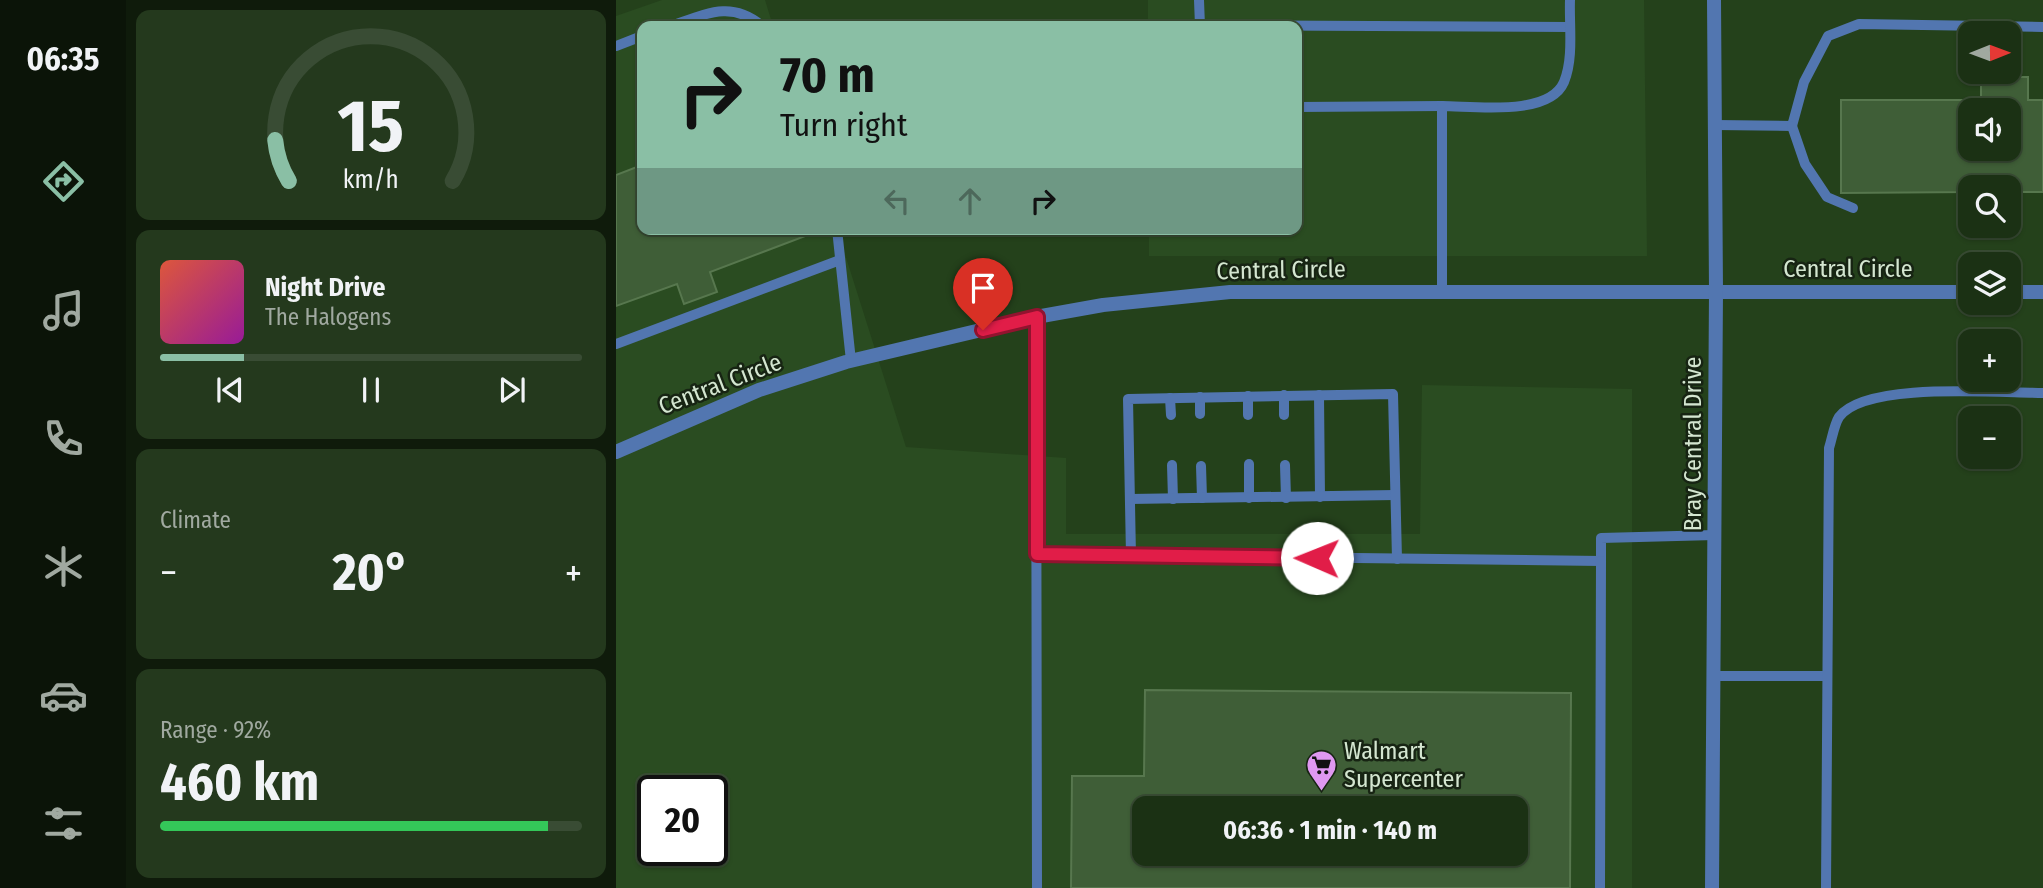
<!DOCTYPE html>
<html lang="en">
<head>
<meta charset="utf-8">
<style>
	:root { --surface:#1b3114; --page:#24391d; --text:#f1f3f6; --muted:#a0a9a0; --line:#394c34; --accent:#8abfa5 }
	body { margin:0; font-family:"Fira Sans Condensed",sans-serif; background:var(--page); color:var(--text); height:100vh; display:flex; flex-direction:column; font-size:26px; white-space:nowrap }
	* { box-sizing:border-box; margin:0 }
	p { font-size:23px; color:var(--muted) }
	.icon { flex:none; width:38px; height:38px; fill:none; stroke:currentColor; stroke-width:2; stroke-linecap:round; stroke-linejoin:round }
	.map { position:relative; flex:1; overflow:hidden }
	.details { display:flex; flex-direction:column; gap:10px; padding:10px; background:#0f1b0b; width:490px }
	.details>* { flex:none }
	.banner { position:absolute; left:21px; top:21px; width:665px; height:214px; border-radius:14px; box-shadow:0 2px 5px #0004,0 0 0 2px var(--line); background:#8abfa5; color:#111; overflow:hidden }
	.needle { width:46px; rotate:89deg }
	.controls { position:absolute; left:1342px; top:21px; display:grid; gap:14px }
	.controls a { display:grid; place-items:center; width:63px; height:63px; border-radius:14px; background:var(--surface); box-shadow:0 2px 5px #0004,0 0 0 2px var(--line); font-size:35px }
	.speed { position:absolute; left:21px; top:775px; display:flex; gap:14px; font-size:35px; font-weight:700; text-align:center }
	.speed>* { display:grid; place-content:center; width:91px; height:91px; border-radius:50%; background:var(--surface); box-shadow:0 2px 5px #0004,0 0 0 2px var(--line); line-height:1 }
	.speed .limit { border:4px solid #111; border-radius:10px; background:#fff; color:#111 }
	.pin { position:absolute; display:grid; place-items:center; width:60px; height:60px; color:#fff; margin:-72px -30px; border-radius:50% 50% 50% 0; rotate:-45deg; box-shadow:0 0 7px #0007 }
	.pin .icon { rotate:45deg }
	.me { position:absolute; width:77px; margin:-38px; rotate:271deg; stroke-linejoin:round; filter:drop-shadow(0 0 5px #0008) }
	.turn { display:flex; align-items:center; gap:24px; height:147px; padding:0 28px; font-size:32px }
	.turn .icon { width:91px; height:91px; stroke-width:2.5 }
	.turn b { display:block; font-size:49px; line-height:60px }
	.lanes { display:flex; align-items:center; height:66px; padding:0 28px; background:#0003; justify-content:center; gap:35px; direction:ltr }
	.lanes .off { opacity:.35 }
	.big { font-size:52px; font-weight:700; line-height:1.1 }
	.details .widget { flex:1; display:flex; flex-direction:column; justify-content:center; gap:10px; min-width:0; padding:0 24px; border-radius:14px; background:var(--page) }
	.details .dial { align-items:center; gap:0 }
	.dial svg { height:182px; overflow:visible; fill:none; stroke:var(--line); stroke-width:7; stroke-linecap:round; text-anchor:middle }
	.dial text { fill:var(--text); stroke:none }
	.song { display:flex; align-items:center; gap:21px }
	.cover { width:84px; height:84px; border-radius:10px; background:linear-gradient(135deg,hsl(10 70% 55%),hsl(300 70% 35%)) }
	.played { height:7px; border-radius:4px; background:linear-gradient(90deg,var(--accent) 20%,var(--line) 20%) }
	.keys { display:flex; justify-content:space-around; direction:ltr }
	.heat { display:flex; justify-content:space-between; align-items:center; font-size:38px; direction:ltr }
	.charge { height:10px; border-radius:5px; background:linear-gradient(90deg,#34c759 92%,var(--line) 0) }
	.trip { position:absolute; left:516px; top:796px; width:396px; height:70px; border-radius:14px; background:var(--surface); box-shadow:0 2px 5px #0004,0 0 0 2px var(--line); font-weight:700; line-height:70px; text-align:center }
	main { display:flex; flex:1; min-height:0 }
	.menu { display:flex; flex-direction:column; width:126px; justify-content:space-around; align-items:center; background:#0b1408; color:var(--muted) }
	.menu .icon { width:49px; height:49px }
	.menu .active { color:var(--accent) }
	.menu b { font-size:32px; color:var(--text) }
	.map>svg:first-child { display:block }
	.built { fill:#2a4c21; fill-rule:evenodd }
	.building { fill:#3f5e37; stroke:#57774e; stroke-width:2; fill-rule:evenodd }
	.lines { fill:none; stroke-linecap:round; stroke-linejoin:round }
	.service { stroke:#5276b0; stroke-width:10 }
	.tertiary { stroke:#5276b0; stroke-width:14 }
	.route-casing { stroke:#92132f; stroke-width:18 }
	.route { stroke:#e11d48; stroke-width:12 }
	.labels { text-anchor:middle; dominant-baseline:central; stroke-width:5; stroke-linejoin:round; paint-order:stroke }
	.street-label { font-size:24px; fill:#d4e6d0; stroke:#172413 }
	.poi-label { font-size:24px; fill:#d4e6d0; stroke:#172413; text-anchor:start }
</style>
</head>
<body>
<main>
<nav class="menu">
<b>06:35</b>
<svg class="icon active" aria-label="directions" viewBox="0 0 24 24"><path d="M12 3l9 9-9 9-9-9zM9 14v-3h6M13 9l2 2-2 2"/></svg>
<svg class="icon" aria-label="music" viewBox="0 0 24 24"><path d="M9 18V5l10-2v13"/><circle cx="6" cy="18" r="3"/><circle cx="16" cy="16" r="3"/></svg>
<svg class="icon" aria-label="phone" viewBox="0 0 24 24"><path d="M5 4h4l2 5-3 2q2 4 5 5l2-3 5 2v4C11 20 4 13 5 4z"/></svg>
<svg class="icon" aria-label="climate" viewBox="0 0 24 24"><path d="M12 3v18M4 7l16 10M4 17L20 7"/></svg>
<svg class="icon" aria-label="car" viewBox="0 0 24 24"><path d="M5 17H2v-5l4-1 3-4h7l3 4 3 1v5h-3M9 17h6M6 11h13"/><circle cx="7" cy="17" r="2"/><circle cx="17" cy="17" r="2"/></svg>
<svg class="icon" aria-label="filters" viewBox="0 0 24 24"><path d="M4 7h16M4 17h16"/><circle cx="9" cy="7" r="2"/><circle cx="15" cy="17" r="2"/></svg>
</nav>
<section class="details">
<div class="widget dial"><svg viewBox="0 0 100 80">
<path d="M14 69A42 42 0 1 1 86 69"/>
<path d="M14 69A42 42 0 0 1 8 51" stroke="#8abfa5"/>
<text x="50" y="56" font-size="32" font-weight="700">15</text>
<text x="50" y="72" font-size="11">km/h</text>
</svg></div>
<div class="widget">
<div class="song"><i class="cover"></i><div><b>Night Drive</b><p>The Halogens</p></div></div>
<div class="played"></div>
<div class="keys"><svg class="icon" aria-label="previous" viewBox="0 0 24 24"><path d="M18 5L8 12l10 7zM5 5v14"/></svg><svg class="icon" aria-label="pause" viewBox="0 0 24 24"><path d="M8 5v14M16 5v14"/></svg><svg class="icon" aria-label="next" viewBox="0 0 24 24"><path d="M6 5l10 7-10 7zM19 5v14"/></svg></div>
</div>
<div class="widget"><p>Climate</p>
<div class="heat"><a>−</a><b class="big">20°</b><a>+</a></div>
</div>
<div class="widget"><p>Range · 92%</p><b class="big">460 km</b><div class="charge"></div></div>
</section>
<div class="map">
<svg width="1427" height="888" viewBox="0 0 1427 888">
	<rect width="100%" height="100%" fill="#24411b"/>
	<g class="built">
		<path d="M 46,0 L 149,0 L 157,26 L 26,26 L 26,229 L 221,229 L 290,447 L 450,458 L 450,534 L 804,534 L 806,385 L 1016,389 L 1016,888 L 0,888 L 0,16 ZM 37,791 L 96,791 L 96,850 L 37,850 ZM 528,808 L 900,808 L 900,854 L 528,854 Z"/>
		<path d="M 532,0 L 1028,0 L 1031,256 L 533,256 L 533,229 L 681,229 L 681,26 L 532,26 Z"/>
	</g>
	<g class="building">
		<path d="M 1365,77 L 1412,77 L 1412,100 L 1427,100 L 1427,192 L 1393,192 L 1393,187 L 1354,187 L 1354,192 L 1225,193 L 1225,100 L 1365,100 ZM 1354,110 L 1393,110 L 1393,149 L 1354,149 Z"/>
		<path d="M 26,165 L 26,229 L 199,229 L 200,232 L 94,272 L 101,292 L 68,304 L 61,284 L 0,306 L 0,175 Z"/>
		<path d="M 529,690 L 955,693 L 954,888 L 455,888 L 456,776 L 528,776 ZM 528,808 L 900,808 L 900,854 L 528,854 Z"/>
	</g>
	<g class="lines">
		<g class="service">
			<path d="M 583,0 L 584,26"/>
			<path d="M 584,25 L 953,27"/>
			<path d="M 55,26 C 90,14 115,0 146,26"/>
			<path d="M 0,46 L 26,36"/>
			<path d="M 681,107 L 826,106"/>
			<path d="M 1099,125 L 1176,126 L 1188,82 L 1212,36 L 1243,24 L 1427,27"/>
			<path d="M 1176,126 L 1189,164 L 1211,197 L 1237,208"/>
			<path d="M 221,229 L 235,361"/>
			<path d="M 826,290 L 826,106 C 858,106 933,117 948,82 C 958,58 953,25 954,0"/>
			<path d="M 420,317 L 421,888"/>
			<path d="M 0,344 L 224,260"/>
			<path d="M 668,395 L 668,415"/>
			<path d="M 703,395 L 704,497"/>
			<path d="M 632,396 L 632,415"/>
			<path d="M 584,397 L 584,414"/>
			<path d="M 554,398 L 555,415"/>
			<path d="M 633,464 L 633,498"/>
			<path d="M 556,465 L 557,499"/>
			<path d="M 669,465 L 670,498"/>
			<path d="M 585,466 L 586,498"/>
			<path d="M 514,499 L 779,495"/>
			<path d="M 421,554 L 985,561 L 985,538 L 1099,535"/>
			<path d="M 515,556 L 512,399 L 777,394 L 781,559"/>
			<path d="M 1098,676 L 1211,676"/>
			<path d="M 984,888 L 985,561"/>
			<path d="M 1210,888 L 1213,448 C 1216,439 1218,425 1223,417 C 1249,381 1383,393 1427,393"/>
		</g>
		<g class="tertiary">
			<path d="M 1393,292 L 1427,292"/>
			<path d="M 0,452 L 143,390 L 230,362 L 420,317 L 487,305 L 614,292 L 1354,292"/>
			<path d="M 1096,888 L 1100,291 L 1098,0"/>
		</g>
	</g>
	<g class="lines">
		<defs>
			<path id="route" d="M 367,330 L 421,317 L 421,554 L 701,558"/>
		</defs>
		<use href="#route" class="route-casing"/>
		<use href="#route" class="route"/>
	</g>
	<defs>
		<symbol id="supermarket-pin" viewBox="-11 -11 22 30"><path d="M0 17L-7.5 6A9.5 9.5 0 1 1 7.5 6Z" fill="#df98f1" stroke="#172413"/><path d="M-6-5.5h2.5l.6 2H6L4.5 2H-2.5L-4.4-4H-6ZM-1.5 3.2a1.3 1.3 0 1 0 .1 0ZM3 3.2a1.3 1.3 0 1 0 .1 0Z" fill="#111"/></symbol>
	</defs>
	<g fill-rule="evenodd">
		<use href="#supermarket-pin" x="688" y="748" width="35" height="47"/>
	</g>
	<g class="labels">
		<g class="street-label">
			<text x="1232" y="269">Central Circle</text>
			<text transform="translate(665 270) rotate(-1)">Central Circle</text>
			<text transform="translate(104 384) rotate(-21)">Central Circle</text>
			<text transform="translate(1077 444) rotate(-90)">Bray Central Drive</text>
		</g>
		<g class="poi-label">
			<text x="728" y="751">Walmart<tspan x="728" dy="28">Supercenter</tspan></text>
		</g>
	</g>
</svg>
<div class="controls">
<a><svg class="needle" viewBox="-14 -14 28 28"><path d="M0-13l5 13h-10z" fill="#e53935"/><path d="M0 13l5-13h-10z" fill="#a0a9a0"/></svg></a>
<a><svg class="icon" aria-label="sound" viewBox="0 0 24 24"><path d="M4 9h4l5-4v14l-5-4H4zM17 9q2 3 0 6"/></svg></a>
<a><svg class="icon" aria-label="search" viewBox="0 0 24 24"><circle cx="10" cy="10" r="6"/><path d="M15 15l6 6"/></svg></a>
<a><svg class="icon" aria-label="layers" viewBox="0 0 24 24"><path d="M12 4l9 5-9 5-9-5zM3 14l9 5 9-5"/></svg></a>
<a>+</a>
<a>−</a>
</div>
<div class="speed"><div class="limit">20</div></div>
<div class="pin" style="left:367px;top:330px;background:#d93025"><svg class="icon" aria-label="arrive" viewBox="0 0 24 24"><path d="M6 21V4h12l-3 4 3 4H6"/></svg></div>
<svg class="me" style="left:701px;top:558px" viewBox="-20 -20 40 40"><circle r="19" fill="#fff"/><path d="M0-13L10 11 0 6-10 11z" fill="#e11d48"/></svg>
<div class="trip">06:36 · 1 min · 140 m</div>
<div class="banner">
<div class="turn"><svg class="icon" aria-label="right" viewBox="0 0 24 24"><path d="M7 20v-9h11M14 6l5 5-5 5"/></svg><div><b>70 m</b>Turn right</div></div>
<div class="lanes"><svg class="icon off" aria-label="left" viewBox="0 0 24 24"><path d="M17 20v-9H6M10 6l-5 5 5 5"/></svg><svg class="icon off" aria-label="ahead" viewBox="0 0 24 24"><path d="M12 20V5M6 11l6-6 6 6"/></svg><svg class="icon" aria-label="right" viewBox="0 0 24 24"><path d="M7 20v-9h11M14 6l5 5-5 5"/></svg></div>
</div>
</div>
</main>
</body>
</html>
